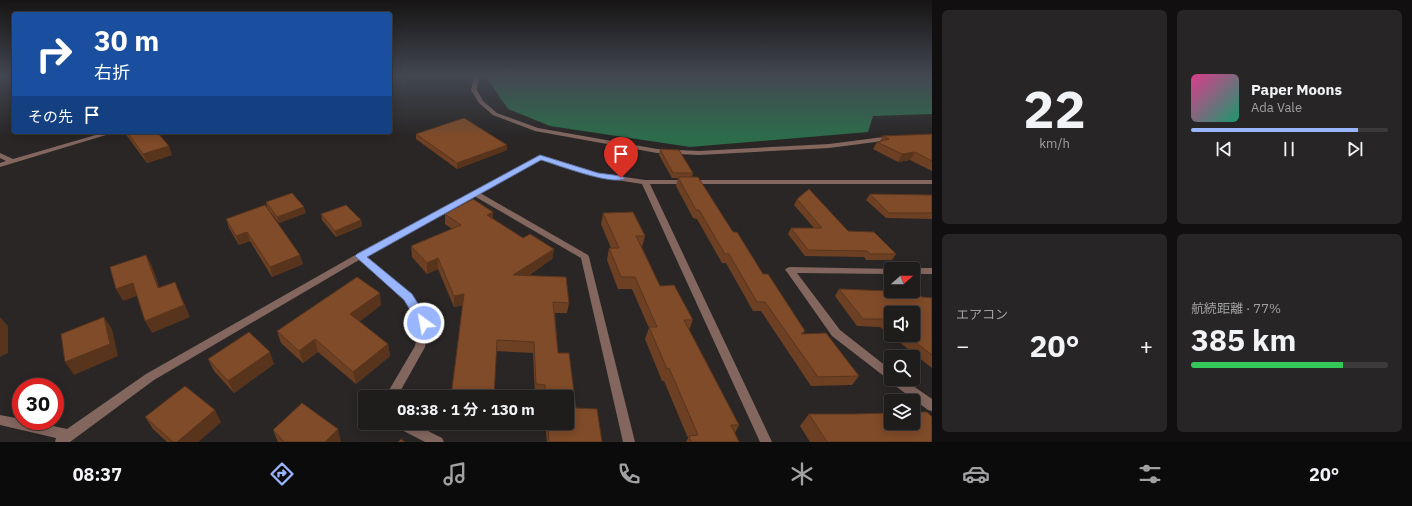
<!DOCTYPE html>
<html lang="ja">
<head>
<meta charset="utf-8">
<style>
	:root { --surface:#1f1c1c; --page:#272525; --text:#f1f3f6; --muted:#a1a1a3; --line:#3c3a3b; --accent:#98b5fd }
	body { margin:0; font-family:"IBM Plex Sans","Noto Sans JP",sans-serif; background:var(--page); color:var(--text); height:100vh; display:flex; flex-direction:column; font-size:15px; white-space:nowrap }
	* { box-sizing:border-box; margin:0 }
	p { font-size:13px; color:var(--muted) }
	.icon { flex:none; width:22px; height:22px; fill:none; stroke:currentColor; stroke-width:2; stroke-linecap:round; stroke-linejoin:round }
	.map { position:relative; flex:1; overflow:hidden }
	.details { display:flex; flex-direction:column; gap:10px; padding:10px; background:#110f0f; width:480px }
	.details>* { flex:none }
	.guide { position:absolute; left:12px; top:12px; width:380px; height:122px; border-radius:4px; box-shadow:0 2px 10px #0003,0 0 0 1px var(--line); background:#1a4fa0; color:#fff; overflow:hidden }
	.needle { width:26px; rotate:69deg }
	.buttons { position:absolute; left:884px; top:262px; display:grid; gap:8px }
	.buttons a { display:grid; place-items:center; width:36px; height:36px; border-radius:4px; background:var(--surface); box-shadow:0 2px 10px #0003,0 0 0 1px var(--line); font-size:20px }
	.speed { position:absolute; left:12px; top:378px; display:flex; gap:8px; font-size:20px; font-weight:700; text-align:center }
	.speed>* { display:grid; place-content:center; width:52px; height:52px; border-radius:50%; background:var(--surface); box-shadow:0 2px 10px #0003,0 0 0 1px var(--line); line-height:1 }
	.speed .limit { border:6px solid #d22; background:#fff; color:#111 }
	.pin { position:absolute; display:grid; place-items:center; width:34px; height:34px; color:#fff; margin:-41px -17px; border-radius:50% 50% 50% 0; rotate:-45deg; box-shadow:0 0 4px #0007 }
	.pin .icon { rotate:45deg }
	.me { position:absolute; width:44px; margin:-22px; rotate:328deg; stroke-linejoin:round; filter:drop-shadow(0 0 3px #0008) }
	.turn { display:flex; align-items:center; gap:14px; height:84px; padding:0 16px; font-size:18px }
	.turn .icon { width:52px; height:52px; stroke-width:2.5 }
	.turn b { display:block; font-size:28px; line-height:34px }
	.then { display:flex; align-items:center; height:38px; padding:0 16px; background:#0003; gap:8px; font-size:15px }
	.big { font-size:30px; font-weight:700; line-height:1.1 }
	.details .card { flex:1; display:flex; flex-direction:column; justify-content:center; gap:6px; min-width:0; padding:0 14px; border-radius:6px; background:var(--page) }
	.details .dial { align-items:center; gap:0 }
	.dial b { font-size:52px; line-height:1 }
	.song { display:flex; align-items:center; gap:12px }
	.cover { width:48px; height:48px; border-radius:6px; background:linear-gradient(135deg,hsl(330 70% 55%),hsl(160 70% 35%)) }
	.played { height:4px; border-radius:2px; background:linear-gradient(90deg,var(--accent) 85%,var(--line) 85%) }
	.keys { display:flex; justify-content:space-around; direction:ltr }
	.heat { display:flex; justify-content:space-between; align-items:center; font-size:22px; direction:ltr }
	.charge { height:6px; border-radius:3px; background:linear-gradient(90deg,#34c759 77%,var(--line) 0) }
	.details .tiles { flex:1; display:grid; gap:10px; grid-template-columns:repeat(2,1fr) }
	.trip { position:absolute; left:358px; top:390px; width:216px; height:40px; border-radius:4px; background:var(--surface); box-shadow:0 2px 10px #0003,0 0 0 1px var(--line); font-weight:700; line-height:40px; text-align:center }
	.menu { display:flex; height:64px; justify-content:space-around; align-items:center; background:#0c0b0b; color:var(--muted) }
	.menu .icon { width:28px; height:28px }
	.menu .current { color:var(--accent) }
	.menu b { font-size:18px; color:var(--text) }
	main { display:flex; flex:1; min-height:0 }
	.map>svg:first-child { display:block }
	.forest { fill:#2d6c4b }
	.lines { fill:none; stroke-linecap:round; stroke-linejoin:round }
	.minor { fill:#83675f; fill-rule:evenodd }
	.wall { fill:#6d4023; fill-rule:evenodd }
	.shaded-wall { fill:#59341d }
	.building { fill:#7f4b29; stroke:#59341d }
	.route { fill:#98b5fd; stroke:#6376a4 }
</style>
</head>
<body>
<main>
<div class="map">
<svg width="932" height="442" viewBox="0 0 932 442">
	<rect width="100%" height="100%" fill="#292625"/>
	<path class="forest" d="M 485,75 L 932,75 L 932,114 L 873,116 L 868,132 L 690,147 L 550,126 L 508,109 Z"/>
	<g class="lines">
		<g class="minor">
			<path d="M 474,75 L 479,75 L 477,90 L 483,101 L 497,113 L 538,128 L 657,149 L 699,151 L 829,144 L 891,136 L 894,138 L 891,140 L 829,148 L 699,155 L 657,153 L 535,131 L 493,115 L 479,103 L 471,90 Z"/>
			<path d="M 106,132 L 116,132 L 0,167 L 0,163 L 6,161 L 0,158 L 0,153 L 13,159 Z"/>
			<path d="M 540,155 L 598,173 L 645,180 L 932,180 L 932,184 L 650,184 L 772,442 L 760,442 L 642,184 L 597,177 L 541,159 L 480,193 L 588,255 L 589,257 L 635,442 L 623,442 L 581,258 L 474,196 L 366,256 L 411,295 L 429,323 L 425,347 L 397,397 L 385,397 L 415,346 L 419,323 L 405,299 L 359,260 L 154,380 L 70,442 L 55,442 L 56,438 L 0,425 L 0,415 L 21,419 L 21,421 L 30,421 L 67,429 L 146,374 L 357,254 Z"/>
			<path d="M 790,267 L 894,269 L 891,269 L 891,274 L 797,273 L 840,330 L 891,370 L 891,379 L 903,379 L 932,399 L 932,411 L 928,410 L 890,382 L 889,380 L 832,336 L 787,272 L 785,270 L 787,268 Z"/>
			<path d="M 913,268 L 932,268 L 932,274 L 913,274 L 913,269 L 910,269 Z"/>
			<path d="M 394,423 L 412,423 L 442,438 L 444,442 L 425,442 L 396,427 Z"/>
		</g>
	</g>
	<g class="wall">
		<path d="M 124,132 L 157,132 L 172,155 L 147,163 Z"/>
		<path d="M 416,134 L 507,145 L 507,150 L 457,169 L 416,139 Z"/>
		<path d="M 932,134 L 932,171 L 910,160 L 898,162 L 873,149 L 877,142 L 880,141 L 882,136 Z"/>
		<path d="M 660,149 L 693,173 L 692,177 L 733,232 L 763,274 L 804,334 L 859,376 L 852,385 L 811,386 L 761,311 L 753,311 L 726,263 L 722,263 L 697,219 L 693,218 L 676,186 L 678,178 L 672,178 L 659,155 Z"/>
		<path d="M 870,194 L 932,195 L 932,219 L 886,218 L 866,200 Z"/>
		<path d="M 797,199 L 848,231 L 896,254 L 892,260 L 866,260 L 864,257 L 805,256 L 788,234 L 791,228 L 814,228 L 794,205 Z"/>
		<path d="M 266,202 L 306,213 L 279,223 L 267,208 Z"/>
		<path d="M 603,213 L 645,236 L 642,247 L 660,286 L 693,320 L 689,330 L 739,425 L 735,433 L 739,442 L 686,442 L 688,438 L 664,381 L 662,381 L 645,339 L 649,328 L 632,289 L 618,289 L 607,260 L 609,248 L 611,248 L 601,224 Z"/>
		<path d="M 321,214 L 361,220 L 362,226 L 336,237 L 322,220 Z"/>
		<path d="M 445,214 L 493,219 L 523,238 L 554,249 L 552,259 L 528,276 L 569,303 L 567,313 L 555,313 L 558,353 L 576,408 L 602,442 L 547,442 L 545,423 L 567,423 L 567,397 L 544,397 L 544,396 L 535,395 L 533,353 L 496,351 L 463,305 L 454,307 L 438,269 L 427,274 L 412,257 L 411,246 L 452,229 L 445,224 Z"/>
		<path d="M 226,219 L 303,264 L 272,277 L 250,241 L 239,245 L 229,228 Z"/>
		<path d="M 839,289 L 922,297 L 932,298 L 932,368 L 880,327 L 857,326 L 835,296 ZM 891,313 L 913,335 L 891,335 Z"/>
		<path d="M 381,305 L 359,322 L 388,344 L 390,356 L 356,384 L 318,352 L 303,363 L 281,343 L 277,331 Z"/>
		<path d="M 208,359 L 274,364 L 234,393 L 214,371 Z"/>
		<path d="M 809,414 L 932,442 L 810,442 L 800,426 Z"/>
		<path d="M 145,417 L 221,422 L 198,442 L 167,442 L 153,429 Z"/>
		<path d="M 474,423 L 492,423 L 492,424 Z"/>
		<path d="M 273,430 L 341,441 L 340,442 L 278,442 Z"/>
	</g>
	<g class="shaded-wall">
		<path d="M 507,145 L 507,150 L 457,169 L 457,163 Z"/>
		<path d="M 169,146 L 172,155 L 147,163 L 143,154 Z"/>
		<path d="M 915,152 L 910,160 L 898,162 L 902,154 Z"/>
		<path d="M 304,207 L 306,213 L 279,223 L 277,217 Z"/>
		<path d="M 493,212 L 493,222 L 487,215 Z"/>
		<path d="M 361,220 L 362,226 L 336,237 L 335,231 Z"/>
		<path d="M 247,232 L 250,241 L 239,245 L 236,236 Z"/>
		<path d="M 554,249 L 552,259 L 512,286 L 513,275 Z"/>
		<path d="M 146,255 L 152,266 L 164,300 L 158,288 Z"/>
		<path d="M 300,255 L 303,264 L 272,277 L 270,267 Z"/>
		<path d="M 438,258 L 438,269 L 427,274 L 427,263 Z"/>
		<path d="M 175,282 L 190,317 L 152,333 L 145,321 Z"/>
		<path d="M 133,283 L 140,295 L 123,301 L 116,289 Z"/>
		<path d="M 380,293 L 381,305 L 352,327 L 350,314 Z"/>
		<path d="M 464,294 L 465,305 L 454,307 L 454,296 Z"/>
		<path d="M 0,317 L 8,326 L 8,353 L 0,357 Z"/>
		<path d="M 104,317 L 112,329 L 118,356 L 74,375 L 65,362 Z"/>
		<path d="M 315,339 L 318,352 L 303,363 L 299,351 Z"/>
		<path d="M 388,344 L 390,356 L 356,384 L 353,372 Z"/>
		<path d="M 270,352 L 274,364 L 234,393 L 228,381 Z"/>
		<path d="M 215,410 L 221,422 L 198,442 L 177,442 Z"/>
		<path d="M 338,429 L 341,441 L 340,442 L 325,442 Z"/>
	</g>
	<g class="building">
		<path d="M 464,118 L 507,145 L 457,163 L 416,134 Z"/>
		<path d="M 127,132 L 157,132 L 169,146 L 143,154 Z"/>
		<path d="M 932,134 L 932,161 L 915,152 L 902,154 L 877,142 L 889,139 L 882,136 Z"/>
		<path d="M 660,149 L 679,150 L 693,173 L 673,173 Z"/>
		<path d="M 678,177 L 698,177 L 733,232 L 737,232 L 763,274 L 768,274 L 805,331 L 801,334 L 826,333 L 859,376 L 818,377 L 765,302 L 757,302 L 729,254 L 725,254 L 699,210 L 696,210 Z"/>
		<path d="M 809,189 L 848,231 L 874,232 L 896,254 L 870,254 L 867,251 L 808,250 L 791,228 L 822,228 L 797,199 Z"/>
		<path d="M 292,193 L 304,207 L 277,217 L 266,202 Z"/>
		<path d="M 870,194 L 932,195 L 932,213 L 889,213 Z"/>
		<path d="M 473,199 L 493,212 L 487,215 L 523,238 L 530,234 L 554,249 L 513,275 L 566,277 L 569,303 L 553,302 L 558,353 L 569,353 L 576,408 L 597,409 L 602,442 L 549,442 L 548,423 L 567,423 L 567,397 L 546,397 L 545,385 L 536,384 L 534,342 L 497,340 L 494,397 L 451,397 L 464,294 L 454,296 L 438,258 L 427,263 L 411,246 L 461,225 L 445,214 Z"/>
		<path d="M 265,205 L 300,255 L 270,267 L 247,232 L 236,236 L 226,219 Z"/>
		<path d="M 346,205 L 361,220 L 335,231 L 321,214 Z"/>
		<path d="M 633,212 L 645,236 L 636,236 L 660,286 L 674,285 L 693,320 L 684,320 L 739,425 L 731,425 L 739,442 L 691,442 L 689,436 L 698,435 L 669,368 L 667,369 L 649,327 L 657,327 L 635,277 L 621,277 L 609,248 L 619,248 L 603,213 Z"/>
		<path d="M 146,255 L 158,288 L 175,282 L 184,305 L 145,321 L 133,283 L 116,289 L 110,267 Z"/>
		<path d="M 357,277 L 380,293 L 350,314 L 388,344 L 353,372 L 315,339 L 299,351 L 277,331 Z"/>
		<path d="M 839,289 L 916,292 L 922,297 L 932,298 L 932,355 L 906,335 L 913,335 L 913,313 L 891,313 L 891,323 L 886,319 L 863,319 Z"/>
		<path d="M 104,317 L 110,344 L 65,362 L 61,334 Z"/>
		<path d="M 249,332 L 270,352 L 228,381 L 208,359 Z"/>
		<path d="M 185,386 L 215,410 L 177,442 L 173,442 L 145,417 Z"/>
		<path d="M 302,403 L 338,429 L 325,442 L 284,442 L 273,430 Z"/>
		<path d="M 913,412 L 927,412 L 932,417 L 932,442 L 827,442 L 809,414 L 854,414 L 891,413 L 891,423 L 913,423 Z"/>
		<path d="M 401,439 L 405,442 L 398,442 Z"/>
	</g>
	<linearGradient id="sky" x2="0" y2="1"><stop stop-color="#171514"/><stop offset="0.55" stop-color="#434751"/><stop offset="1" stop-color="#434751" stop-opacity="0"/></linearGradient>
	<rect width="932" height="137" fill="url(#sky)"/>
	<path class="route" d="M 540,155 L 598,173 L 621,176 L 625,178 C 615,187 555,164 541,160 L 367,257 L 412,294 L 430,323 L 428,326 L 424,327 L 420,326 L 404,300 L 355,256 L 357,254 Z"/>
</svg>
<div class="buttons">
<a><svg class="needle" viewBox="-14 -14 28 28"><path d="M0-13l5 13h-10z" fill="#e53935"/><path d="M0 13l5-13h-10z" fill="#a1a1a3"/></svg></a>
<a><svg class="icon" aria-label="sound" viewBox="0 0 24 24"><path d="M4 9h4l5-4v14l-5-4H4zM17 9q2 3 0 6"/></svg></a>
<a><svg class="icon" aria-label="search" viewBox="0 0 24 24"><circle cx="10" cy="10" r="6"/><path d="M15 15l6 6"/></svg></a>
<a><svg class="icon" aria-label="layers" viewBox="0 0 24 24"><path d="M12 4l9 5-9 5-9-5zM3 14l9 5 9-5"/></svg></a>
</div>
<div class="speed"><div class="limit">30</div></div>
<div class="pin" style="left:621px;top:178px;background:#d93025"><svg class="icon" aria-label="arrive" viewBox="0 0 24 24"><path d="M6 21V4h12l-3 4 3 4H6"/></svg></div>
<svg class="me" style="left:424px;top:323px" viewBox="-20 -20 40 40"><circle r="17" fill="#98b5fd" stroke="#fff" stroke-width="3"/><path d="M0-11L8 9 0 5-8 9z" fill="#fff"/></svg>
<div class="trip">08:38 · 1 分 · 130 m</div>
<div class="guide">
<div class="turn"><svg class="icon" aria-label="right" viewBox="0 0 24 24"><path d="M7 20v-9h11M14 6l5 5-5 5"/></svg><div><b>30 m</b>右折</div></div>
<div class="then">その先<svg class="icon" aria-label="arrive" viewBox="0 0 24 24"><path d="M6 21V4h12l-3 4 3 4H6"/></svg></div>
</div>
</div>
<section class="details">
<div class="tiles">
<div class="card dial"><b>22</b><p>km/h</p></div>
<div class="card">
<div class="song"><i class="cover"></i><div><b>Paper Moons</b><p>Ada Vale</p></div></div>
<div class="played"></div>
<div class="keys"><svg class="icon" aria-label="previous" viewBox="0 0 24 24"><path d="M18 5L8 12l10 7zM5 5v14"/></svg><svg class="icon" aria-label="pause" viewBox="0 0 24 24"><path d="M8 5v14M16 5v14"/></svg><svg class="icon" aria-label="next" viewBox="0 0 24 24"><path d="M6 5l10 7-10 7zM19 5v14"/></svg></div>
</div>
<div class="card"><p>エアコン</p>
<div class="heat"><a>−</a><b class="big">20°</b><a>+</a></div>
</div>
<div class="card"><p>航続距離 · 77%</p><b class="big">385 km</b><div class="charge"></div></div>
</div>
</section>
</main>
<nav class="menu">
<b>08:37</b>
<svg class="icon current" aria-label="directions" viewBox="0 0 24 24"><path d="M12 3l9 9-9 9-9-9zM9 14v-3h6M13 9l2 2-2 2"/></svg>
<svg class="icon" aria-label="music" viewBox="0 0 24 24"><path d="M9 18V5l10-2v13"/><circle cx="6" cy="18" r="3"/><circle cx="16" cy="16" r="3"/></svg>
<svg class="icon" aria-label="phone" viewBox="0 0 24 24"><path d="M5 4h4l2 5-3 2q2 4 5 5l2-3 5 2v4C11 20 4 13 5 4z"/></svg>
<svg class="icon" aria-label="climate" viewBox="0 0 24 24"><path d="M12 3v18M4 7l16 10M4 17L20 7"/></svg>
<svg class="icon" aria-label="car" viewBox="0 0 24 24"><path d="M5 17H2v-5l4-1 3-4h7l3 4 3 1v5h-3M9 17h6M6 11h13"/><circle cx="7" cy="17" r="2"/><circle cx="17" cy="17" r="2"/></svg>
<svg class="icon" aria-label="filters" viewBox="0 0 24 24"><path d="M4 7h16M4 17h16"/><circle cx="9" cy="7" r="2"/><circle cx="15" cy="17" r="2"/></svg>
<b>20°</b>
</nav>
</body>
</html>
